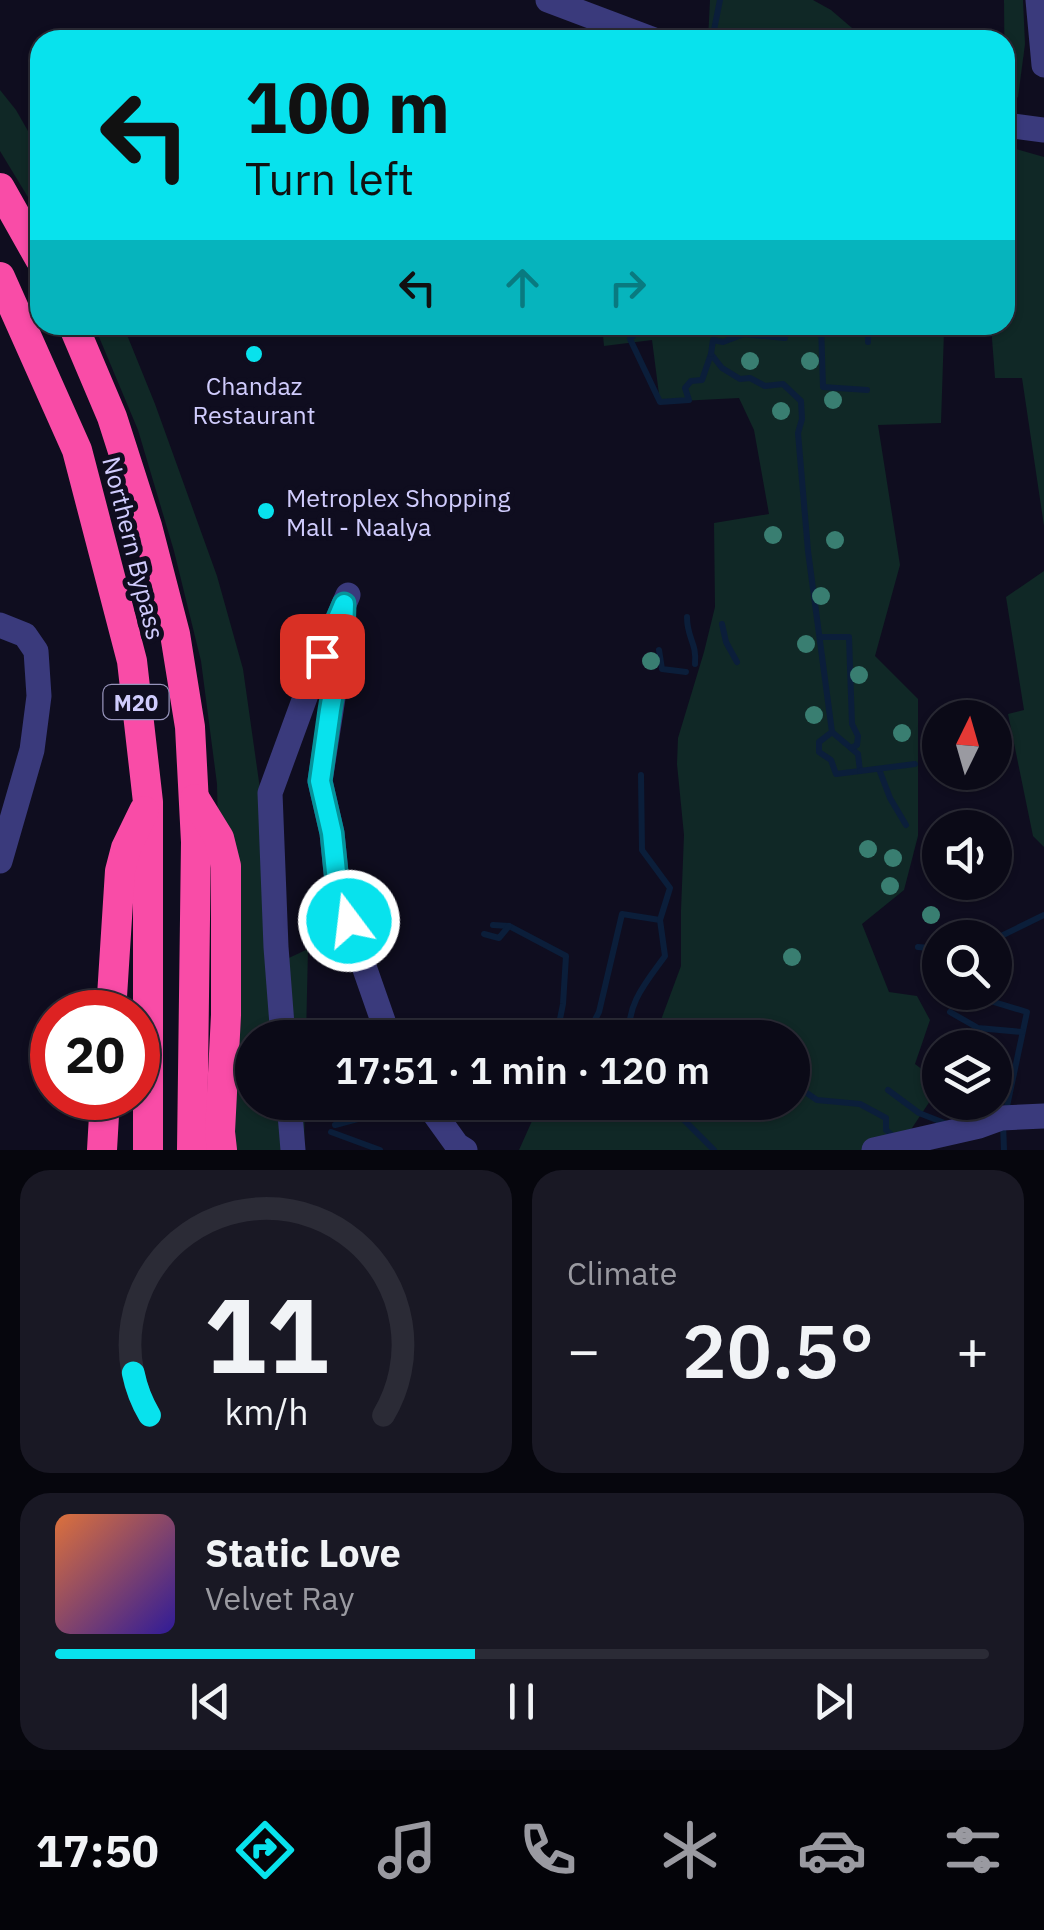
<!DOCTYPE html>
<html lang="en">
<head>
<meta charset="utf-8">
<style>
	:root { --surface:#0b0a17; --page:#191824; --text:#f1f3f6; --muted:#9a9aa1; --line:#2b2b36; --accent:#08e2ed }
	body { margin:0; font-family:"IBM Plex Sans",sans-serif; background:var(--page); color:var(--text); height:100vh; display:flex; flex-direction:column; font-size:38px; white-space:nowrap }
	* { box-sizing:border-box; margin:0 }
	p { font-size:32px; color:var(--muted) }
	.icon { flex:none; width:55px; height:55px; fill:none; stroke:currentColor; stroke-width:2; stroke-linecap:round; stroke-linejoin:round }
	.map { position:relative; height:1150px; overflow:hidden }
	.panel { display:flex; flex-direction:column; gap:20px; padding:20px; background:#06060d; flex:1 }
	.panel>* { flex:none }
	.hud { position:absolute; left:30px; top:30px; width:985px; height:305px; border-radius:30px; box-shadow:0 2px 8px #0004,0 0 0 2px var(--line); background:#08e2ed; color:#111; overflow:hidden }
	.needle { width:65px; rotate:5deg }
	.tools { position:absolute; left:922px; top:700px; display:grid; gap:20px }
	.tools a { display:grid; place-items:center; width:90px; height:90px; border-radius:50%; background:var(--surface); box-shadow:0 2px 8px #0004,0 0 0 2px var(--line); font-size:50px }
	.speed { position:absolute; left:30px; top:990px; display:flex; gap:20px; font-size:50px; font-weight:700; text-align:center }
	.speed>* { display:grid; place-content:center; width:130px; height:130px; border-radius:50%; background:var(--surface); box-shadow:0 2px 8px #0004,0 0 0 2px var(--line); line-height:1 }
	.speed .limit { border:15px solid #d22; background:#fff; color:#111 }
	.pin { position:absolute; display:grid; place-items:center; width:85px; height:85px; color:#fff; margin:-42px; border-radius:20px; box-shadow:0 5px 15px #0006 }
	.me { position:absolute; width:110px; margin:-55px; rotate:345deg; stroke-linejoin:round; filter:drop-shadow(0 0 8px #0008) }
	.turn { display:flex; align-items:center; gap:35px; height:210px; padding:0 50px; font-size:45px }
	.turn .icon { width:130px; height:130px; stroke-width:2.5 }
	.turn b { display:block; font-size:70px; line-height:85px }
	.lanes { display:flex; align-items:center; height:95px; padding:0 50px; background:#0003; justify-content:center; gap:50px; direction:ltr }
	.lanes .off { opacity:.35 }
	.big { font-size:75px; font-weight:600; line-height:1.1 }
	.panel .tile { flex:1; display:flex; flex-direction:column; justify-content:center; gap:15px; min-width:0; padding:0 35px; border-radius:30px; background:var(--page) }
	.panel .dial { align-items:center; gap:0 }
	.dial svg { height:260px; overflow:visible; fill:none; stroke:var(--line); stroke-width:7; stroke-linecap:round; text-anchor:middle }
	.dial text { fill:var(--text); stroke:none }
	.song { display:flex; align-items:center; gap:30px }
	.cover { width:120px; height:120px; border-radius:15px; background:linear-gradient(135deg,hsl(20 70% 55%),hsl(250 70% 35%)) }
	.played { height:10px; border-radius:5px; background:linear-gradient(90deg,var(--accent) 45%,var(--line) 45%) }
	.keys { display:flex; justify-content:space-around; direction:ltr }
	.heat { display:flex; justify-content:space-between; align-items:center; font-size:55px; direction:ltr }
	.panel .tiles { flex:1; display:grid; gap:20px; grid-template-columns:1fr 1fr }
	.tile:last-child { grid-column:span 2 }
	.trip { position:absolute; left:235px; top:1020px; width:575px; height:100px; border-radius:50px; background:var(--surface); box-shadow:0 2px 8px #0004,0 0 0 2px var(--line); font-weight:600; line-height:100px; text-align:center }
	.tab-bar { display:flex; height:160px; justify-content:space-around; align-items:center; background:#040409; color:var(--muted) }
	.tab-bar .icon { width:70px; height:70px }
	.tab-bar .selected { color:var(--accent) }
	.tab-bar b { font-size:45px; color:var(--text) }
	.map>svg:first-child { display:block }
	.green { fill:#102826 }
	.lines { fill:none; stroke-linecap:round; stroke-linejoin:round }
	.stream { stroke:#0b1e3a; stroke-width:6 }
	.minor { stroke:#3a3a7c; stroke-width:25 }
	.highway { stroke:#f94ca7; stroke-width:30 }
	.tree { fill:#397e71 }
	.route-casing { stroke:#05939a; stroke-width:25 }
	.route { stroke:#08e2ed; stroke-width:18 }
	.poi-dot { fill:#08e2ed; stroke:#0f0d1f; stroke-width:4 }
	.labels { text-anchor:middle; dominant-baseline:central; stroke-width:10; stroke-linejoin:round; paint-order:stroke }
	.shield { fill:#0f0d1f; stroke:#9693ba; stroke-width:2.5 }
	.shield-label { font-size:22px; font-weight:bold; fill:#d0ccfd }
	.poi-label { font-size:25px; fill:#d0ccfd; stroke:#0f0d1f }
	.street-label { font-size:25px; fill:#d0ccfd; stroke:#0f0d1f }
</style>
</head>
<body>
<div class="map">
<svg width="1044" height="1150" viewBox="0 0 1044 1150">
	<rect width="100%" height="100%" fill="#0f0d1f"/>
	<g class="green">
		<path d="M 710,0 L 813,0 L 831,10 L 866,40 L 708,40 Z"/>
		<path d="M 1004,0 L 1023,0 L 1025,44 L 1018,97 L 1005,107 Z"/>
		<path d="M 0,90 L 16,110 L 40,152 L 40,217 L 0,151 Z"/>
		<path d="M 1005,146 L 1044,157 L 1044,526 L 1022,378 L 995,378 L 991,325 L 1005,325 Z"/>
		<path d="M 94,325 L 123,325 L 155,404 L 217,576 L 243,669 L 261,796 L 276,964 L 308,949 L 306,1037 L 252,1038 L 252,1102 L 305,1103 L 304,1150 L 211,1150 L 219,874 L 217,784 L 201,661 L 174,551 L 138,430 Z"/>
		<path d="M 602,325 L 909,325 L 944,331 L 941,423 L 878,425 L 900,565 L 875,656 L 918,699 L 918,836 L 904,890 L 862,924 L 889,992 L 917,996 L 930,1020 L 915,1064 L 940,1083 L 940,1086 L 908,1134 L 916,1150 L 519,1150 L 540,1103 L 567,1103 L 595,1107 L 597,1102 L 792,1102 L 792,1038 L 675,1037 L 658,1028 L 681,966 L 681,910 L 684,835 L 677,764 L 678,738 L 704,652 L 715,607 L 714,523 L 769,514 L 754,430 L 739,398 L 660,402 L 652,340 L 604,346 Z"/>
		<path d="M 1044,571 L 1044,847 L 1033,836 L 1008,714 L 1024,710 L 1006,597 Z"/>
	</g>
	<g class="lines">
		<g class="stream">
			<path d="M 712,40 L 720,0"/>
			<path d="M 644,325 L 630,339 L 660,402 L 689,400 L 685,388 L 691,381 L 702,380 L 711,354 L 722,368 L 740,379 L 750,378 L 765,386 L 783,384 L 801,401 L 802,419 L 798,433 L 808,551 L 832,732 L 819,742 L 819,752 L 831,760 L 836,774 L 860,771 L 858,754 L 832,732"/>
			<path d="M 821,325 L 823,387 L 867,390"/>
			<path d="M 868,342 L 868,325"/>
			<path d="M 711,354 L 713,340 L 723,342 L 744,334 L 785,338 L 786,325"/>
			<path d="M 687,617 C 687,639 697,642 695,664"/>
			<path d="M 722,624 L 726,642 L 737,662"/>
			<path d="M 820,637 L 849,637 L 852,724 L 858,736 L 857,745 L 851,748"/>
			<path d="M 659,650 L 662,669 L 686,672"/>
			<path d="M 879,769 L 890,798 L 906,825"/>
			<path d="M 860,771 L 915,764"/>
			<path d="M 493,925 L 509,926 L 566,956 L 563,1004 L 559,1024 L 547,1038"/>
			<path d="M 484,934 L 499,938 L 509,926"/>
			<path d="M 995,939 L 1044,915"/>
			<path d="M 918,947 L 940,949"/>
			<path d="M 961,992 L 1027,1012 L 1006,1111"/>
			<path d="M 950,1012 L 978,1028 L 1022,1032"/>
			<path d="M 589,1038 L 587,1035 L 599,1012 L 622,914 L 660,920"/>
			<path d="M 630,1038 C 625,1005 647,981 665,956 L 660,920 L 670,888 L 642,850 L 641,775"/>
			<path d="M 792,1083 L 817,1100 L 860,1104 L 886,1118 L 886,1130 L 893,1136"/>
			<path d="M 888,1090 L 919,1113 L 947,1124"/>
			<path d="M 401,1102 L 414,1107 L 418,1104"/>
			<path d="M 681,1102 L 682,1118 L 714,1150"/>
			<path d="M 1003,1123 L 1004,1150"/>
			<path d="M 335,1125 L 365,1117 L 373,1102"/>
			<path d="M 331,1132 L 380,1150"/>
		</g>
		<g class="minor">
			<path d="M 548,0 L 654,40"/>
			<path d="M 1038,0 L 1044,65"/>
			<path d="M 1005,125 L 1044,130"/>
			<path d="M 0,625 L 25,635 L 36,651 L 39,696 L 32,750 L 0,861"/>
			<path d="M 343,634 L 320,781 L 332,833 L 338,892 L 389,1038"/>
			<path d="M 283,1038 L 276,947 L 270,793 L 311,681 L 348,595"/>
			<path d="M 289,1102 L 293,1150"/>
			<path d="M 426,1102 L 457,1145 L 465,1150"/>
			<path d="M 874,1150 L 979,1126 L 1001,1118 L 1044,1116"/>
		</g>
		<g class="highway">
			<path d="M 0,188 L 40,259"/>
			<path d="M 0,277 L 77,450 L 132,661 L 148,802 L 148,1150"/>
			<path d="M 73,325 L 112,417 L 147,526 L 175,634 L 190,727 L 196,842 L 192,1150"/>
			<path d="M 195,799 L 219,838 L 226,866 L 226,1015 L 220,1132 L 222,1150"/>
			<path d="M 111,1012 L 120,871 L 126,848 L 144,811"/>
			<path d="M 102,1150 L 105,1098"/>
		</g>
	</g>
	<g class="tree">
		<circle cx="750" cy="361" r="9"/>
		<circle cx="810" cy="361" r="9"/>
		<circle cx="833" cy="400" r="9"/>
		<circle cx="781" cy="411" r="9"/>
		<circle cx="773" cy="535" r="9"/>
		<circle cx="835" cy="540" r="9"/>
		<circle cx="821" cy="596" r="9"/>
		<circle cx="806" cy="644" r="9"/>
		<circle cx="651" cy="661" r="9"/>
		<circle cx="859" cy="675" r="9"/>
		<circle cx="814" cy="715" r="9"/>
		<circle cx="902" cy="733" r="9"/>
		<circle cx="868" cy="849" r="9"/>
		<circle cx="893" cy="858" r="9"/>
		<circle cx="890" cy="886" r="9"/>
		<circle cx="931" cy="915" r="9"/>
		<circle cx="792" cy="957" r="9"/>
	</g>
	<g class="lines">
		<defs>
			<path id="route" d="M 322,656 L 344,604 L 343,635 L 330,710 L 320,781 L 332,833 L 338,892 L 349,921"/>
		</defs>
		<use href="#route" class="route-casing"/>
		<use href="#route" class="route"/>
	</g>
	<g class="poi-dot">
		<circle cx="254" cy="354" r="10"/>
		<circle cx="266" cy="511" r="10"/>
	</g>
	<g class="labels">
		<rect class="shield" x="103.5" y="685" width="65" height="34" rx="8"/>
		<g class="shield-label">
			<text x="136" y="702">M20</text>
		</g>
		<g class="poi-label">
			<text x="254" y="385">Chandaz<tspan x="254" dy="29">Restaurant</tspan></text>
			<text x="286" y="497" text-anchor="start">Metroplex Shopping<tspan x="286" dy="29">Mall - Naalya</tspan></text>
		</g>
		<g class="street-label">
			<text transform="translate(134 548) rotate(76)">Northern Bypass</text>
		</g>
	</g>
</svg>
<div class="tools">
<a><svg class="needle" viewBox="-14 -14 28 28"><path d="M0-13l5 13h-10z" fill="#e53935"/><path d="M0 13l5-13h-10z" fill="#9a9aa1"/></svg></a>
<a><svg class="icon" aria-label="sound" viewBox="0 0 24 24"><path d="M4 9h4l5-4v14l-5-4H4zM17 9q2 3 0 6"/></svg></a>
<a><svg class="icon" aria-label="search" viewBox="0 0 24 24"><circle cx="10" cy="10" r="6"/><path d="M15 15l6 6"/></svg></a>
<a><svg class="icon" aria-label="layers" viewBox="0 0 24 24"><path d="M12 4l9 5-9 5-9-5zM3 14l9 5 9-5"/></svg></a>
</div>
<div class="speed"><div class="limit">20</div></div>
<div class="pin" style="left:322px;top:656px;background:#d93025"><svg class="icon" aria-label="arrive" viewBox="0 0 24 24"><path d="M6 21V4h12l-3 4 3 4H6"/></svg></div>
<svg class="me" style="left:349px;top:921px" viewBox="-20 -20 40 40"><circle r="17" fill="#08e2ed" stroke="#fff" stroke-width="3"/><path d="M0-11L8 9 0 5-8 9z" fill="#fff"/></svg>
<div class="trip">17:51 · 1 min · 120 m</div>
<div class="hud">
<div class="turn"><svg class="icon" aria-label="left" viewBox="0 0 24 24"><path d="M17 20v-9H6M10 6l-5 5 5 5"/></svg><div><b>100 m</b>Turn left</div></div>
<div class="lanes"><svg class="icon" aria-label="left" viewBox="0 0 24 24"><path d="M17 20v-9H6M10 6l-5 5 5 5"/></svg><svg class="icon off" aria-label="ahead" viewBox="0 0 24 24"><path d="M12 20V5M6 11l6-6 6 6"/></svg><svg class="icon off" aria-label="right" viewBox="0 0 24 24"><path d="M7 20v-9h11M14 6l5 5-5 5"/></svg></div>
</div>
</div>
<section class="panel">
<div class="tiles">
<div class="tile dial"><svg viewBox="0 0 100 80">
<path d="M14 69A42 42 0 1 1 86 69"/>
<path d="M14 69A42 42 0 0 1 9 56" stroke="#08e2ed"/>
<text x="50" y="56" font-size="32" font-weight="700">11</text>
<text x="50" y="72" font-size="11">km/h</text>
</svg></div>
<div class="tile"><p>Climate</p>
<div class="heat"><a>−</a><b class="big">20.5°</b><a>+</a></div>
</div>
<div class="tile">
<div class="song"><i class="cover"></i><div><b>Static Love</b><p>Velvet Ray</p></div></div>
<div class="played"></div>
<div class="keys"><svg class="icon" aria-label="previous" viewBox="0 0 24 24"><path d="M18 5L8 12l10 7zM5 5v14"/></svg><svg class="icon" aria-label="pause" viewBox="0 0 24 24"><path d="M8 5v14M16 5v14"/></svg><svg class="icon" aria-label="next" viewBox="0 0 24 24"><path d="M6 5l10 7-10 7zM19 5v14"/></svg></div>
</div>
</div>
</section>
<nav class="tab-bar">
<b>17:50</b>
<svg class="icon selected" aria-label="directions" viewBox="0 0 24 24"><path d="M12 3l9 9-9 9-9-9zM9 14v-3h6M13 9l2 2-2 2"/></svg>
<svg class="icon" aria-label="music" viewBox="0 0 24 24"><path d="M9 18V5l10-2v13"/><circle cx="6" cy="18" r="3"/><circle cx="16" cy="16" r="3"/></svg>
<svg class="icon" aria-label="phone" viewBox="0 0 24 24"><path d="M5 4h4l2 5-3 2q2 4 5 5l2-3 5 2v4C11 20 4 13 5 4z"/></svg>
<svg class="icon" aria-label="climate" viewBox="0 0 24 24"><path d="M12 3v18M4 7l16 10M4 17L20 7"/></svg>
<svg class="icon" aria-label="car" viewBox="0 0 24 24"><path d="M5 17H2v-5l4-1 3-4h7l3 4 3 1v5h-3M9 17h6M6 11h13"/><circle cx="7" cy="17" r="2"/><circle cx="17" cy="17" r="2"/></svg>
<svg class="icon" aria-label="filters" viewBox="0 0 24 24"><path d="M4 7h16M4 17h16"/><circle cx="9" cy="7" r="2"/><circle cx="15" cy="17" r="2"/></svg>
</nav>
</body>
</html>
